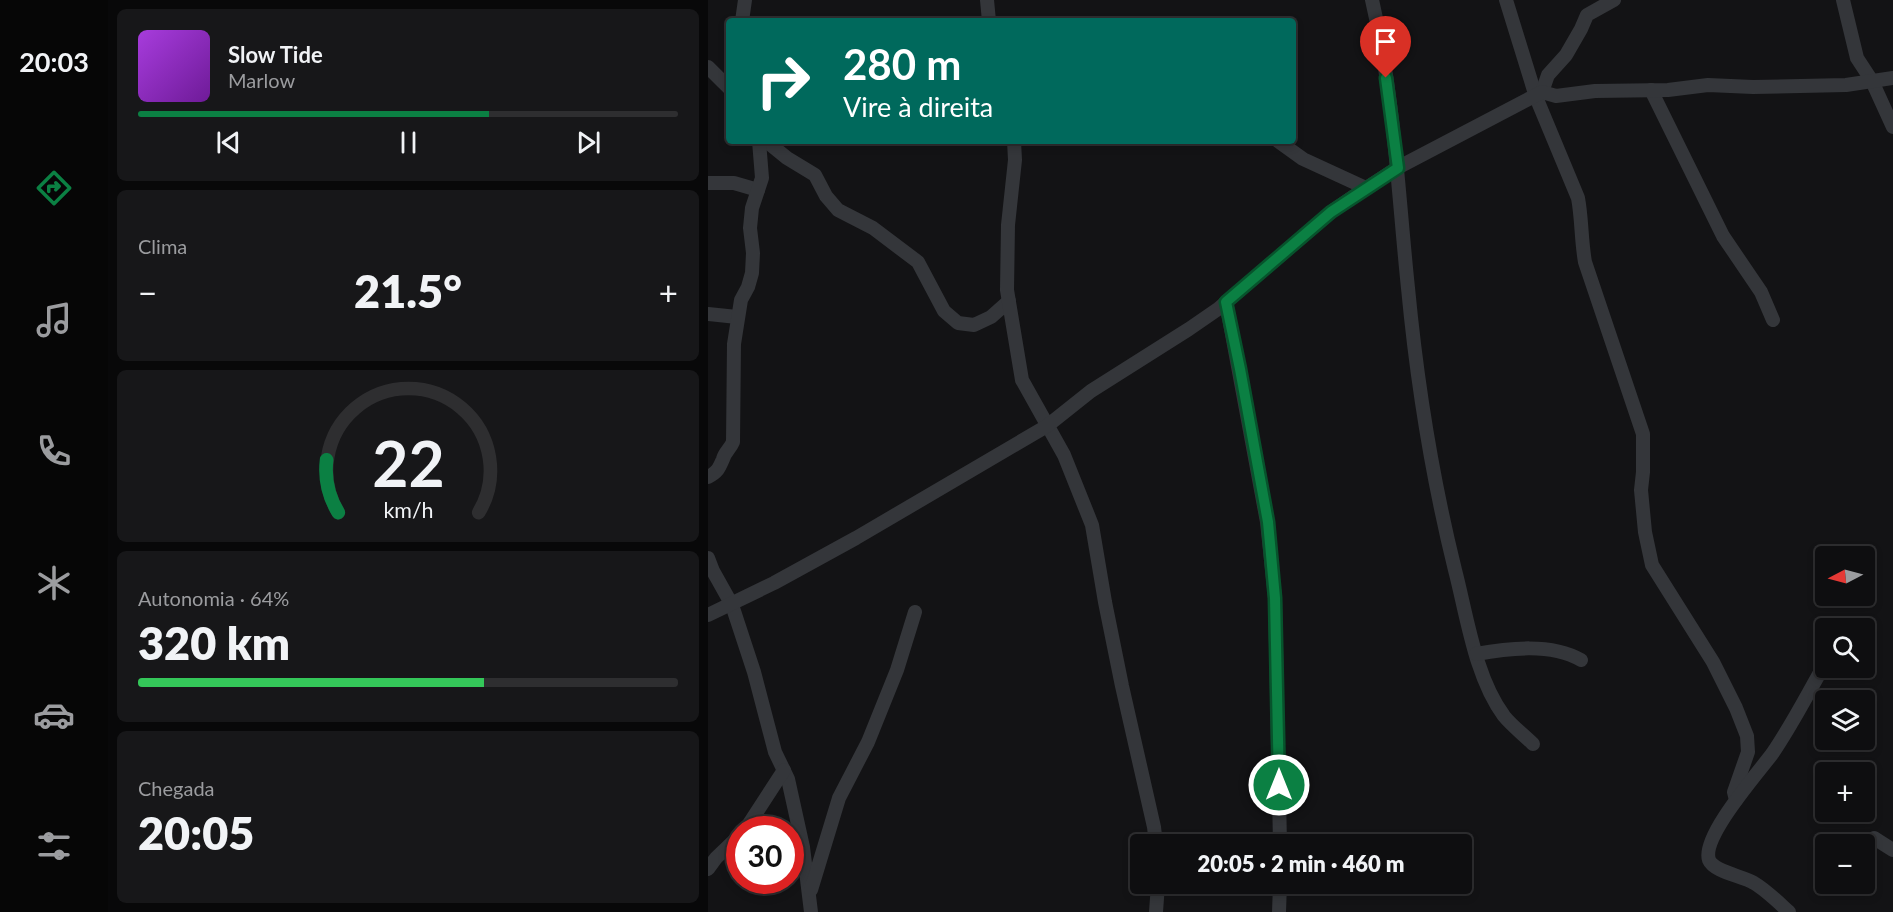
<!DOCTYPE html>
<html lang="pt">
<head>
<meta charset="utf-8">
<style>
	:root { --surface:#0e0e10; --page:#171719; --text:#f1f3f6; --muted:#9b9c9f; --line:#2e2e30; --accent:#0b8043 }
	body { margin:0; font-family:Lato,sans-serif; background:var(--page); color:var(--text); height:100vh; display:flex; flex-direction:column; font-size:22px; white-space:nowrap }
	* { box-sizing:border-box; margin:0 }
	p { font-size:20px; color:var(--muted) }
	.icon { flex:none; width:33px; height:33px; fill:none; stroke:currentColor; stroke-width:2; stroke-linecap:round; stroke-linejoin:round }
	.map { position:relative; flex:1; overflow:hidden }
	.side { display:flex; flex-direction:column; gap:9px; padding:9px; background:#080809; width:600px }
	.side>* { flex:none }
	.top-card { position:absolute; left:18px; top:18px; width:570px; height:126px; border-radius:6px; box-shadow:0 3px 9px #0003,0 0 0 2px var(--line); background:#00695c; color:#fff; overflow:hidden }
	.needle { width:39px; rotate:264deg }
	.tools { position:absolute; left:1107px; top:546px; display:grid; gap:12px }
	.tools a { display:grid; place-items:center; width:60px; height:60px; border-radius:6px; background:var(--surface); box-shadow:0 3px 9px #0003,0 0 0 2px var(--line); font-size:30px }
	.speed { position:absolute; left:18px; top:816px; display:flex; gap:12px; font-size:30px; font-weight:700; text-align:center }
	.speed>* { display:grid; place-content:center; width:78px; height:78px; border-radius:50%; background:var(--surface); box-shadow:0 3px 9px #0003,0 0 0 2px var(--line); line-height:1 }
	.speed .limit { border:9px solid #d22; background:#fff; color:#111 }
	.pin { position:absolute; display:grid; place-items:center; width:51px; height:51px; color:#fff; margin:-62px -26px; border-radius:50% 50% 50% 0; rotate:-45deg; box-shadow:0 0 6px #0007 }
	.pin .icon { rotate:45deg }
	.me { position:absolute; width:66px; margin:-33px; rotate:0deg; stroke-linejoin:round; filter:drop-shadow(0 0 4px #0008) }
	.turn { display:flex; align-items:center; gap:21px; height:126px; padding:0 18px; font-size:27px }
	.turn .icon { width:78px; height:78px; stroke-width:2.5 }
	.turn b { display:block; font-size:42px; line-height:51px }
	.big { font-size:45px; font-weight:800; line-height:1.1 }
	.side .card { flex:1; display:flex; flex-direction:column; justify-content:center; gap:9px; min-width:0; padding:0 21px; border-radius:9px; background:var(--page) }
	.side .dial { align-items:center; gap:0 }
	.dial svg { height:156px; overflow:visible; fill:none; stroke:var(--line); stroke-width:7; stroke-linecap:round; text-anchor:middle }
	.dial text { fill:var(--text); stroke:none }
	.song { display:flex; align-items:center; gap:18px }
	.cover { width:72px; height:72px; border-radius:9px; background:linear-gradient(135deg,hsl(280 70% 55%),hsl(280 70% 35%)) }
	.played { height:6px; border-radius:3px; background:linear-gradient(90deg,var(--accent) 65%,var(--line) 65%) }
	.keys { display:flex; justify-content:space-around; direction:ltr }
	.heat { display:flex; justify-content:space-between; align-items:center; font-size:33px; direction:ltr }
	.charge { height:9px; border-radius:4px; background:linear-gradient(90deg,#34c759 64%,var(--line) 0) }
	.trip { position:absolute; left:422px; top:834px; width:342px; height:60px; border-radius:6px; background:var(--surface); box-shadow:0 3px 9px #0003,0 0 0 2px var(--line); font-weight:800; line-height:60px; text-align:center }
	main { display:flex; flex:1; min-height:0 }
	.menu { display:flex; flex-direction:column; width:108px; justify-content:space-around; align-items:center; background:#060606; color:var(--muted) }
	.menu .icon { width:42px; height:42px }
	.menu .active { color:var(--accent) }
	.menu b { font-size:27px; color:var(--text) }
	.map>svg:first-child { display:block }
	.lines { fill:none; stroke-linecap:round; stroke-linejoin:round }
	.street { stroke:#34363a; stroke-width:14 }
	.route-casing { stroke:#07532c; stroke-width:15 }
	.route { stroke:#0b8043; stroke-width:10 }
</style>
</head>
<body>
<main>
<nav class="menu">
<b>20:03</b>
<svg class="icon active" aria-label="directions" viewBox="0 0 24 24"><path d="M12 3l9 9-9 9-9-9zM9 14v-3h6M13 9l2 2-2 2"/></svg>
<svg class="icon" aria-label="music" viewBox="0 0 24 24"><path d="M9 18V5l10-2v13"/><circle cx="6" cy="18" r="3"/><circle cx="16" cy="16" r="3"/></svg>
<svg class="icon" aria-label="phone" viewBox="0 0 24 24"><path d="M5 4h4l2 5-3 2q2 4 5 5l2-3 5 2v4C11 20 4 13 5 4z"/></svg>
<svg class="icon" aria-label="climate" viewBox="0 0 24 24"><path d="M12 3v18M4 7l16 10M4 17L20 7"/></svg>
<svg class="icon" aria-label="car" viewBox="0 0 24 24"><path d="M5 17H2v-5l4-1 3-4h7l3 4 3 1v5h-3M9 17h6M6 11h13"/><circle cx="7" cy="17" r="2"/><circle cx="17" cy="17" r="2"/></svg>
<svg class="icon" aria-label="filters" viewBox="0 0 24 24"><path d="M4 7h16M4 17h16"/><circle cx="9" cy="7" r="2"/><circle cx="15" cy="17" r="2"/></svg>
</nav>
<section class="side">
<div class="card">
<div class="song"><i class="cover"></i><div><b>Slow Tide</b><p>Marlow</p></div></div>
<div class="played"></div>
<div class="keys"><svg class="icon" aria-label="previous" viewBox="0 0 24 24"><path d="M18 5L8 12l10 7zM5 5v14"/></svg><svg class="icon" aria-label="pause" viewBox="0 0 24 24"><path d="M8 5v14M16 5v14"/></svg><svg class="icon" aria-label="next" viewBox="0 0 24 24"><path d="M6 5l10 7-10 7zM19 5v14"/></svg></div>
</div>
<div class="card"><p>Clima</p>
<div class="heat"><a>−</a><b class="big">21.5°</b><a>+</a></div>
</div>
<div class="card dial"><svg viewBox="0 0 100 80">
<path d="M14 69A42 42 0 1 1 86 69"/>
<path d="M14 69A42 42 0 0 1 8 42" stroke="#0b8043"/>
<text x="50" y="56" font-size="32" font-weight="700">22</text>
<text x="50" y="72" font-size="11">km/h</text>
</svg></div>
<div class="card"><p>Autonomia · 64%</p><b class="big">320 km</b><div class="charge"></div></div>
<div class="card"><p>Chegada</p><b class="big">20:05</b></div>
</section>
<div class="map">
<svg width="1185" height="912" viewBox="0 0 1185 912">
	<rect width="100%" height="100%" fill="#131315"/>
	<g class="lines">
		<g class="street">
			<path d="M 279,0 L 281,21"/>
			<path d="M 664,0 C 686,94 690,192 700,288 C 709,383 724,477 747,570 C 759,616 767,677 796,716 C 804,726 816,735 825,744"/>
			<path d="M 798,0 L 828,97 L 870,198 C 874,219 873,240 877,262 L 935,434 L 935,472 L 933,490 L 937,532 L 944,565 L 1005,662 L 1028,708 L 1039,736 L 1040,752 L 1026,792 L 1028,800"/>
			<path d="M 1135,0 L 1149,58 L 1164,81 L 1185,127"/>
			<path d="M 34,21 L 37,0"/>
			<path d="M 0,67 L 21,88"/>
			<path d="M 943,90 L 1015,236 L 1053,292 L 1065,320"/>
			<path d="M 834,92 L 840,75 L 858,55 L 873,29 L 879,15 L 906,0"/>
			<path d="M 58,141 L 79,158 L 107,175 L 118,196 L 130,210 L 165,228 L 210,262 L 236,311 L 250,323 L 266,325 L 283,317 L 301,301"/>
			<path d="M 306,141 L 307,160 L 300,225 L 299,290 L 314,380 L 356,455 L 384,525 L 397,602 L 414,686 L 446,827 L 448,844"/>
			<path d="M 570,141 L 595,159 L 658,188"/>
			<path d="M 0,183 L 26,183 L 50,190"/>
			<path d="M 518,302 L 559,522 L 567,598 L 572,844"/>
			<path d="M 0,314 L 29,317"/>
			<path d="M 0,477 C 10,472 11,468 15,459 C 17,452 22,449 25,442 L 26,344 L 33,300 L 40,287 L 44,273 L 45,253 L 42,228 L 44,208 L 54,178 L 51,141"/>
			<path d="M 0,558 L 5,571 L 24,605 L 46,672 L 67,752 L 80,779 L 95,847 L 103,912"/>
			<path d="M 0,615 L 66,583 L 148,538 L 339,426 L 383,391 L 481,329 L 510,309 L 623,212 L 646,196 L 689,168 L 834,92 L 848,96 L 887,91 L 960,90 L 1000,85 L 1045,87 L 1138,85 L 1185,78"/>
			<path d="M 768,654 C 801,648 843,643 873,660"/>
			<path d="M 37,830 L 76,770"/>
			<path d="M 1166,838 L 1185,850"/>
			<path d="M 0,869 L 8,858 L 32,835"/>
			<path d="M 103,890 L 131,798 L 160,742 L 189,670 L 207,612"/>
			<path d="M 448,912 L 450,884"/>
			<path d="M 571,912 L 572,884"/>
			<path d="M 1081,912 C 1070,902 1058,890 1046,883 C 1035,876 1006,872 1001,860 C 993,837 1050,773 1064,754 C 1084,725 1100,693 1118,662"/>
		</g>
	</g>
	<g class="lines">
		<defs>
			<path id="route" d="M 571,785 L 567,598 L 560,522 L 532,369 L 518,302 L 623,212 L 690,168 L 678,78"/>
		</defs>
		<use href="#route" class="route-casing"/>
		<use href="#route" class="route"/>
	</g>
</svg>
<div class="tools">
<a><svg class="needle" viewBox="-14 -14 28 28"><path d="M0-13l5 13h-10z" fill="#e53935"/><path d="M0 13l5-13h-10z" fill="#9b9c9f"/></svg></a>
<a><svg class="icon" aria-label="search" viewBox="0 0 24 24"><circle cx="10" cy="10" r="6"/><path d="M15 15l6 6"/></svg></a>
<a><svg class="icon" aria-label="layers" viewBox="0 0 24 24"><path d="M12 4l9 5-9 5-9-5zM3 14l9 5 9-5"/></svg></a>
<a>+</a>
<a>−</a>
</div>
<div class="speed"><div class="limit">30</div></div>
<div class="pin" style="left:678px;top:78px;background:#d93025"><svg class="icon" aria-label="arrive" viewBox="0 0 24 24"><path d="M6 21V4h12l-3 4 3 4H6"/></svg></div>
<svg class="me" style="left:571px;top:785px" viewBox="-20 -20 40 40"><circle r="17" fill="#0b8043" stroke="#fff" stroke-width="3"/><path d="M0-11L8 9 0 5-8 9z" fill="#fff"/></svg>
<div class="trip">20:05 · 2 min · 460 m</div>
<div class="top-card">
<div class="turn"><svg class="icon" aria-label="right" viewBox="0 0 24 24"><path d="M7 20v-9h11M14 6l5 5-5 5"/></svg><div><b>280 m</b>Vire à direita</div></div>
</div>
</div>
</main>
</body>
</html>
